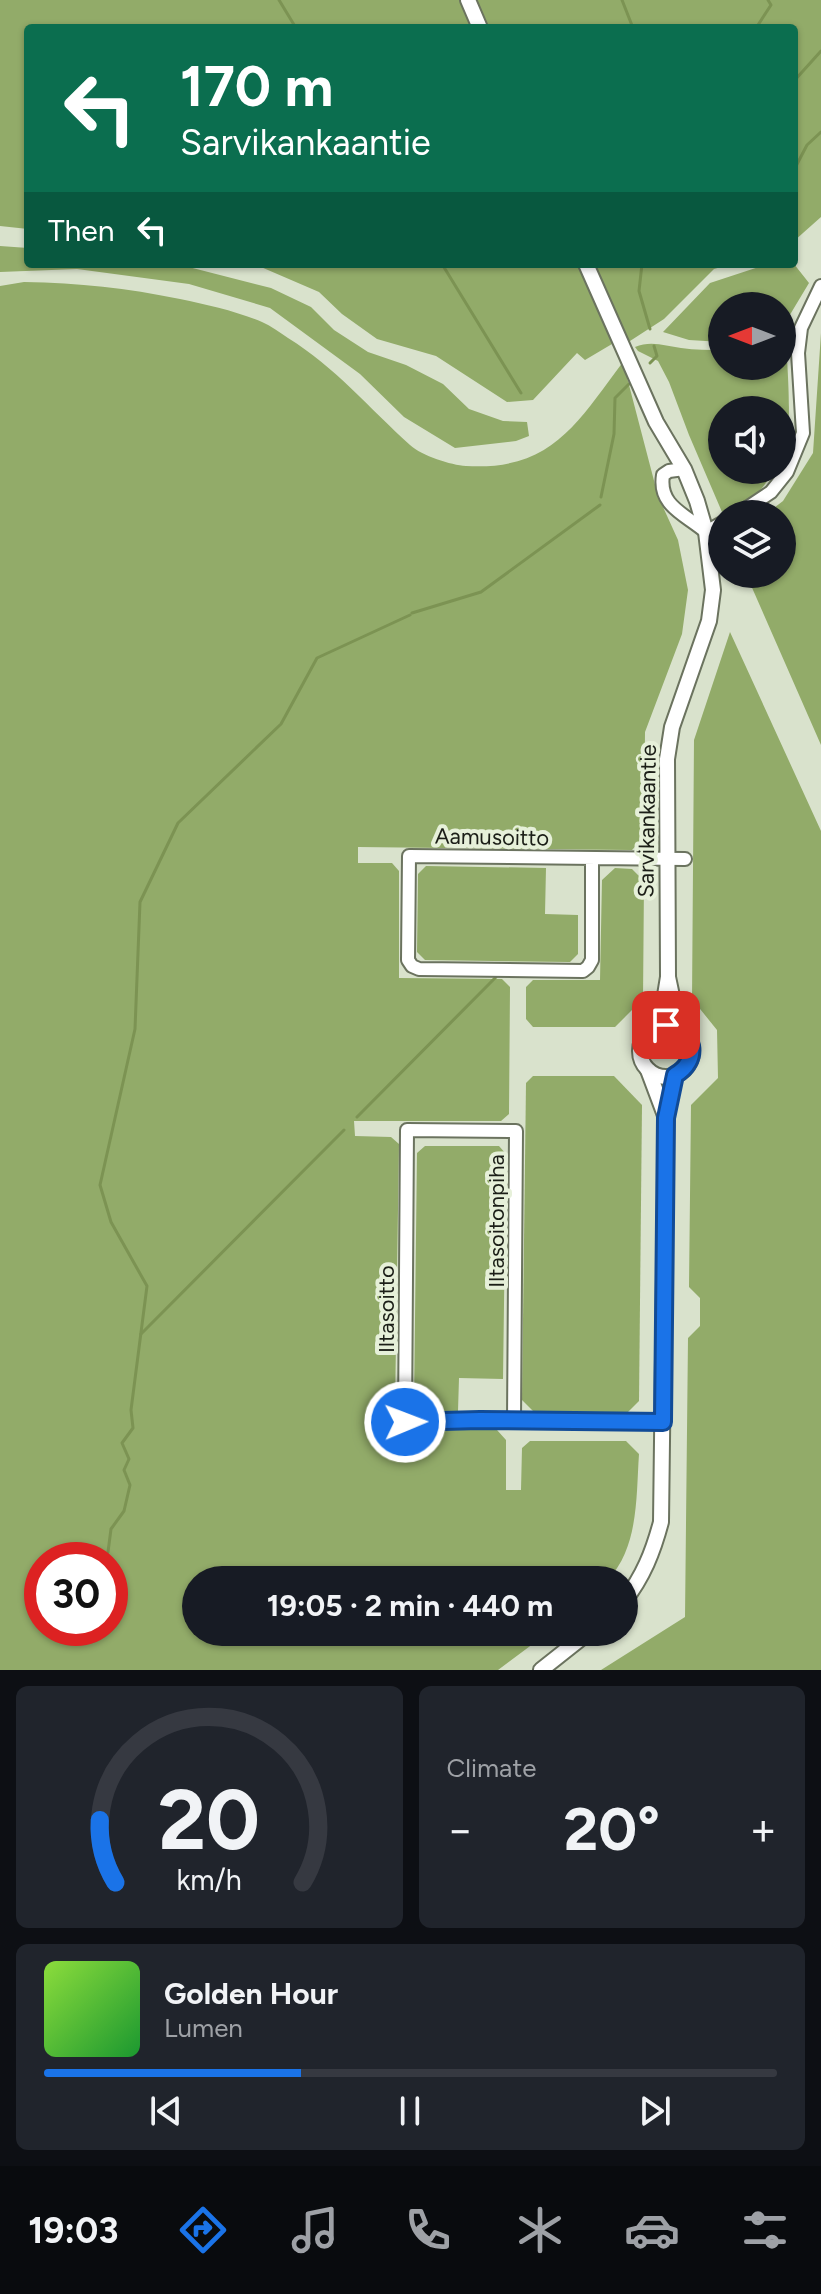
<!DOCTYPE html>
<html lang="en">
<head>
<meta charset="utf-8">
<style>
	:root { --surface:#171b24; --page:#20242c; --text:#f1f3f6; --muted:#9ea1a6; --line:#363941; --accent:#1a73e8 }
	body { margin:0; font-family:Figtree,sans-serif; background:var(--page); color:var(--text); height:100vh; display:flex; flex-direction:column; font-size:30px; white-space:nowrap }
	* { box-sizing:border-box; margin:0 }
	p { font-size:26px; color:var(--muted) }
	.icon { flex:none; width:44px; height:44px; fill:none; stroke:currentColor; stroke-width:2; stroke-linecap:round; stroke-linejoin:round }
	.map { position:relative; height:1670px; overflow:hidden }
	.side { display:flex; flex-direction:column; gap:16px; padding:16px; background:#0d0f14; flex:1 }
	.side>* { flex:none }
	.hud { position:absolute; left:24px; top:24px; width:774px; height:244px; border-radius:8px; box-shadow:0 2px 6px #0004; background:#0b6e4f; color:#fff; overflow:hidden }
	.needle { width:52px; rotate:270deg }
	.fabs { position:absolute; left:708px; top:292px; display:grid; gap:16px }
	.fabs a { display:grid; place-items:center; width:88px; height:88px; border-radius:50%; background:var(--surface); box-shadow:0 2px 6px #0004; font-size:40px }
	.speed { position:absolute; left:24px; top:1542px; display:flex; gap:16px; font-size:40px; font-weight:700; text-align:center }
	.speed>* { display:grid; place-content:center; width:104px; height:104px; border-radius:50%; background:var(--surface); box-shadow:0 2px 6px #0004; line-height:1 }
	.speed .limit { border:12px solid #d22; background:#fff; color:#111 }
	.pin { position:absolute; display:grid; place-items:center; width:68px; height:68px; color:#fff; margin:-34px; border-radius:16px; box-shadow:0 4px 12px #0006 }
	.me { position:absolute; width:88px; margin:-44px; rotate:89deg; stroke-linejoin:round; filter:drop-shadow(0 0 6px #0008) }
	.turn { display:flex; align-items:center; gap:28px; height:168px; padding:0 24px; font-size:36px }
	.turn .icon { width:104px; height:104px; stroke-width:2.5 }
	.turn b { display:block; font-size:56px; line-height:68px }
	.then { display:flex; align-items:center; height:76px; padding:0 24px; background:#0003; gap:16px; font-size:30px }
	.big { font-size:60px; font-weight:700; line-height:1.1 }
	.side .card { flex:1; display:flex; flex-direction:column; justify-content:center; gap:12px; min-width:0; padding:0 28px; border-radius:12px; background:var(--page) }
	.side .dial { align-items:center; gap:0 }
	.dial svg { height:208px; overflow:visible; fill:none; stroke:var(--line); stroke-width:7; stroke-linecap:round; text-anchor:middle }
	.dial text { fill:var(--text); stroke:none }
	.song { display:flex; align-items:center; gap:24px }
	.cover { width:96px; height:96px; border-radius:12px; background:linear-gradient(135deg,hsl(90 70% 55%),hsl(130 70% 35%)) }
	.played { height:8px; border-radius:4px; background:linear-gradient(90deg,var(--accent) 35%,var(--line) 35%) }
	.keys { display:flex; justify-content:space-around; direction:ltr }
	.heat { display:flex; justify-content:space-between; align-items:center; font-size:44px; direction:ltr }
	.side .tiles { flex:1; display:grid; gap:16px; grid-template-columns:1fr 1fr }
	.card:last-child { grid-column:span 2 }
	.trip { position:absolute; left:182px; top:1566px; width:456px; height:80px; border-radius:40px; background:var(--surface); box-shadow:0 2px 6px #0004; font-weight:700; line-height:80px; text-align:center }
	.menu { display:flex; height:128px; justify-content:space-around; align-items:center; background:#090b0e; color:var(--muted) }
	.menu .icon { width:56px; height:56px }
	.menu .active { color:var(--accent) }
	.menu b { font-size:36px; color:var(--text) }
	.map>svg:first-child { display:block }
	.forest { fill:#92ab69; fill-rule:evenodd }
	.lines { fill:none; stroke-linecap:round; stroke-linejoin:round }
	.stream { stroke:#7c9353; stroke-width:3 }
	.minor-casing { stroke:#6b735f; stroke-width:16 }
	.tertiary-casing { stroke:#6b735f; stroke-width:18 }
	.minor { stroke:#fff; stroke-width:12 }
	.tertiary { stroke:#fff; stroke-width:14 }
	.route-casing { stroke:#114b97; stroke-width:20 }
	.route { stroke:#1a73e8; stroke-width:14 }
	.labels { text-anchor:middle; dominant-baseline:central; stroke-width:8; stroke-linejoin:round; paint-order:stroke }
	.street-label { font-size:22px; fill:#1b1e17; stroke:#e6f0d9 }
</style>
</head>
<body>
<div class="map">
<svg width="821" height="1670" viewBox="0 0 821 1670">
	<rect width="100%" height="100%" fill="#d9e2cc"/>
	<g class="forest">
		<path d="M 0,0 L 821,0 L 821,217 L 794,241 L 794,28 L 28,28 L 28,229 L 0,226 Z"/>
		<path d="M 0,246 L 28,248 L 28,264 L 177,264 L 271,288 L 311,307 L 334,330 L 368,352 L 406,365 L 443,384 L 469,409 L 503,421 L 527,422 L 529,436 L 516,441 L 455,448 L 404,417 L 360,374 L 270,308 L 189,284 L 77,269 L 0,272 Z"/>
		<path d="M 254,264 L 732,264 L 714,269 L 664,319 L 630,341 L 612,344 L 585,360 L 577,353 L 533,400 L 507,402 L 436,356 L 377,339 L 342,314 L 319,292 Z"/>
		<path d="M 768,264 L 794,264 L 809,283 L 788,318 L 782,322 L 782,306 L 722,306 L 722,342 L 689,340 L 663,332 L 710,283 Z"/>
		<path d="M 24,282 C 80,283 126,288 180,299 C 208,305 236,311 262,322 C 271,326 279,332 288,338 C 335,367 369,408 410,445 C 422,456 451,465 466,466 C 552,471 577,423 623,362 L 658,496 L 678,540 L 688,590 L 682,634 L 645,732 L 644,837 L 632,850 L 358,847 L 358,863 L 392,863 L 399,871 L 399,978 L 502,979 L 510,987 L 509,1114 L 501,1121 L 354,1121 L 355,1136 L 391,1137 L 399,1144 L 395,1407 L 388,1414 L 365,1414 L 365,1429 L 497,1430 L 506,1440 L 506,1490 L 521,1490 L 522,1448 L 530,1441 L 626,1441 L 639,1454 C 636,1497 639,1546 608,1580 L 196,1580 L 196,1632 L 549,1632 L 498,1670 L 0,1670 L 0,286 ZM 42,1560 L 110,1560 L 110,1628 L 42,1628 Z"/>
		<path d="M 821,333 L 821,745 L 746,574 L 782,574 L 782,514 L 766,514 L 783,501 L 813,453 Z"/>
		<path d="M 782,339 L 786,339 C 787,366 794,436 782,457 L 782,410 L 722,410 L 722,470 L 774,470 C 757,499 753,498 722,512 L 689,435 L 669,382 L 658,361 L 638,351 L 635,347 C 651,340 666,346 681,348 C 695,350 709,350 722,350 L 722,366 L 782,366 Z"/>
		<path d="M 730,632 L 821,831 L 821,1670 L 601,1670 L 685,1617 L 688,1338 L 700,1326 L 700,1298 L 689,1287 L 691,1105 L 718,1078 L 717,1030 L 692,999 L 694,740 Z"/>
		<path d="M 426,866 L 546,868 L 545,914 L 578,915 L 578,954 L 570,962 L 425,960 L 417,952 L 418,874 Z"/>
		<path d="M 615,868 L 632,869 L 644,881 L 643,999 L 615,1027 L 533,1027 L 526,1019 L 526,987 L 533,980 L 600,980 L 602,880 Z"/>
		<path d="M 533,1076 L 614,1076 L 642,1105 L 639,1401 L 627,1413 L 534,1412 L 522,1400 L 526,1083 Z"/>
		<path d="M 425,1146 L 499,1146 L 506,1154 L 503,1379 L 459,1378 L 458,1411 L 423,1411 L 414,1402 L 417,1153 Z"/>
	</g>
	<g class="lines">
		<g class="stream">
			<path d="M 279,0 L 296,28"/>
			<path d="M 622,0 L 633,28"/>
			<path d="M 756,28 L 771,5 L 768,0"/>
			<path d="M 794,81 L 821,51"/>
			<path d="M 794,170 L 807,145 L 821,132"/>
			<path d="M 442,264 L 521,393"/>
			<path d="M 642,264 L 639,291 L 650,329"/>
			<path d="M 650,363 L 657,356 L 654,346"/>
			<path d="M 601,497 L 614,434 L 615,398 L 630,383"/>
			<path d="M 412,613 L 481,592 L 600,505"/>
			<path d="M 357,1117 L 496,977"/>
			<path d="M 141,1334 L 344,1130"/>
			<path d="M 103,1560 L 108,1552 L 111,1529 L 124,1511 L 130,1485 L 124,1470 L 129,1459 L 122,1443 L 133,1428 L 131,1410 L 147,1286 L 111,1222 L 100,1185 L 135,1029 L 140,902 L 178,823 L 281,724 L 317,658 L 410,615"/>
		</g>
		<defs>
			<g id="minor">
				<path d="M 684,469 L 669,471 L 663,475 C 658,506 685,514 706,532 L 722,523"/>
				<path d="M 738,514 L 771,492 L 787,472 L 803,433 L 798,353 L 801,328 L 821,286"/>
				<path d="M 592,859 L 592,960 L 588,967 L 583,971 L 419,969 L 412,966 L 408,960 L 409,856 L 685,859"/>
				<path d="M 514,1421 L 516,1131 L 407,1130 L 405,1422 L 663,1422"/>
			</g>
			<g id="tertiary">
				<path d="M 468,0 L 480,28"/>
				<path d="M 586,264 L 656,422 L 684,469 L 697,501 L 706,532 L 713,590 L 709,621 L 672,727 L 667,759 L 668,977"/>
				<circle cx="666" cy="1051" r="26"/>
				<path d="M 660,1026 L 668,977 L 679,1029"/>
				<path d="M 648,1070 L 666,1118 L 675,1075"/>
				<path d="M 624,1601 C 643,1577 653,1552 661,1522 L 666,1118"/>
				<path d="M 541,1670 L 589,1632"/>
			</g>
		</defs>
		<use href="#minor" class="minor-casing"/>
		<use href="#tertiary" class="tertiary-casing"/>
		<use href="#minor" class="minor"/>
		<use href="#tertiary" class="tertiary"/>
	</g>
	<g class="lines">
		<defs>
			<path id="route" d="M 405,1422 L 480,1420 L 663,1422 L 666,1118 L 675,1075 C 700,1061 696,1030 666,1025"/>
		</defs>
		<use href="#route" class="route-casing"/>
		<use href="#route" class="route"/>
	</g>
	<g class="labels">
		<g class="street-label">
			<text transform="translate(647 821) rotate(-89)">Sarvikankaantie</text>
			<text transform="translate(492 837) rotate(1)">Aamusoitto</text>
			<text transform="translate(496 1221) rotate(-90)">Iltasoitonpiha</text>
			<text transform="translate(386 1309) rotate(-90)">Iltasoitto</text>
		</g>
	</g>
</svg>
<div class="fabs">
<a><svg class="needle" viewBox="-14 -14 28 28"><path d="M0-13l5 13h-10z" fill="#e53935"/><path d="M0 13l5-13h-10z" fill="#9ea1a6"/></svg></a>
<a><svg class="icon" aria-label="sound" viewBox="0 0 24 24"><path d="M4 9h4l5-4v14l-5-4H4zM17 9q2 3 0 6"/></svg></a>
<a><svg class="icon" aria-label="layers" viewBox="0 0 24 24"><path d="M12 4l9 5-9 5-9-5zM3 14l9 5 9-5"/></svg></a>
</div>
<div class="speed"><div class="limit">30</div></div>
<div class="pin" style="left:666px;top:1025px;background:#d93025"><svg class="icon" aria-label="arrive" viewBox="0 0 24 24"><path d="M6 21V4h12l-3 4 3 4H6"/></svg></div>
<svg class="me" style="left:405px;top:1422px" viewBox="-20 -20 40 40"><circle r="17" fill="#1a73e8" stroke="#fff" stroke-width="3"/><path d="M0-11L8 9 0 5-8 9z" fill="#fff"/></svg>
<div class="trip">19:05 · 2 min · 440 m</div>
<div class="hud">
<div class="turn"><svg class="icon" aria-label="left" viewBox="0 0 24 24"><path d="M17 20v-9H6M10 6l-5 5 5 5"/></svg><div><b>170 m</b>Sarvikankaantie</div></div>
<div class="then">Then<svg class="icon" aria-label="left" viewBox="0 0 24 24"><path d="M17 20v-9H6M10 6l-5 5 5 5"/></svg></div>
</div>
</div>
<section class="side">
<div class="tiles">
<div class="card dial"><svg viewBox="0 0 100 80">
<path d="M14 69A42 42 0 1 1 86 69"/>
<path d="M14 69A42 42 0 0 1 8 45" stroke="#1a73e8"/>
<text x="50" y="56" font-size="32" font-weight="700">20</text>
<text x="50" y="72" font-size="11">km/h</text>
</svg></div>
<div class="card"><p>Climate</p>
<div class="heat"><a>−</a><b class="big">20°</b><a>+</a></div>
</div>
<div class="card">
<div class="song"><i class="cover"></i><div><b>Golden Hour</b><p>Lumen</p></div></div>
<div class="played"></div>
<div class="keys"><svg class="icon" aria-label="previous" viewBox="0 0 24 24"><path d="M18 5L8 12l10 7zM5 5v14"/></svg><svg class="icon" aria-label="pause" viewBox="0 0 24 24"><path d="M8 5v14M16 5v14"/></svg><svg class="icon" aria-label="next" viewBox="0 0 24 24"><path d="M6 5l10 7-10 7zM19 5v14"/></svg></div>
</div>
</div>
</section>
<nav class="menu">
<b>19:03</b>
<svg class="icon active" aria-label="directions" viewBox="0 0 24 24"><path d="M12 3l9 9-9 9-9-9zM9 14v-3h6M13 9l2 2-2 2"/></svg>
<svg class="icon" aria-label="music" viewBox="0 0 24 24"><path d="M9 18V5l10-2v13"/><circle cx="6" cy="18" r="3"/><circle cx="16" cy="16" r="3"/></svg>
<svg class="icon" aria-label="phone" viewBox="0 0 24 24"><path d="M5 4h4l2 5-3 2q2 4 5 5l2-3 5 2v4C11 20 4 13 5 4z"/></svg>
<svg class="icon" aria-label="climate" viewBox="0 0 24 24"><path d="M12 3v18M4 7l16 10M4 17L20 7"/></svg>
<svg class="icon" aria-label="car" viewBox="0 0 24 24"><path d="M5 17H2v-5l4-1 3-4h7l3 4 3 1v5h-3M9 17h6M6 11h13"/><circle cx="7" cy="17" r="2"/><circle cx="17" cy="17" r="2"/></svg>
<svg class="icon" aria-label="filters" viewBox="0 0 24 24"><path d="M4 7h16M4 17h16"/><circle cx="9" cy="7" r="2"/><circle cx="15" cy="17" r="2"/></svg>
</nav>
</body>
</html>
